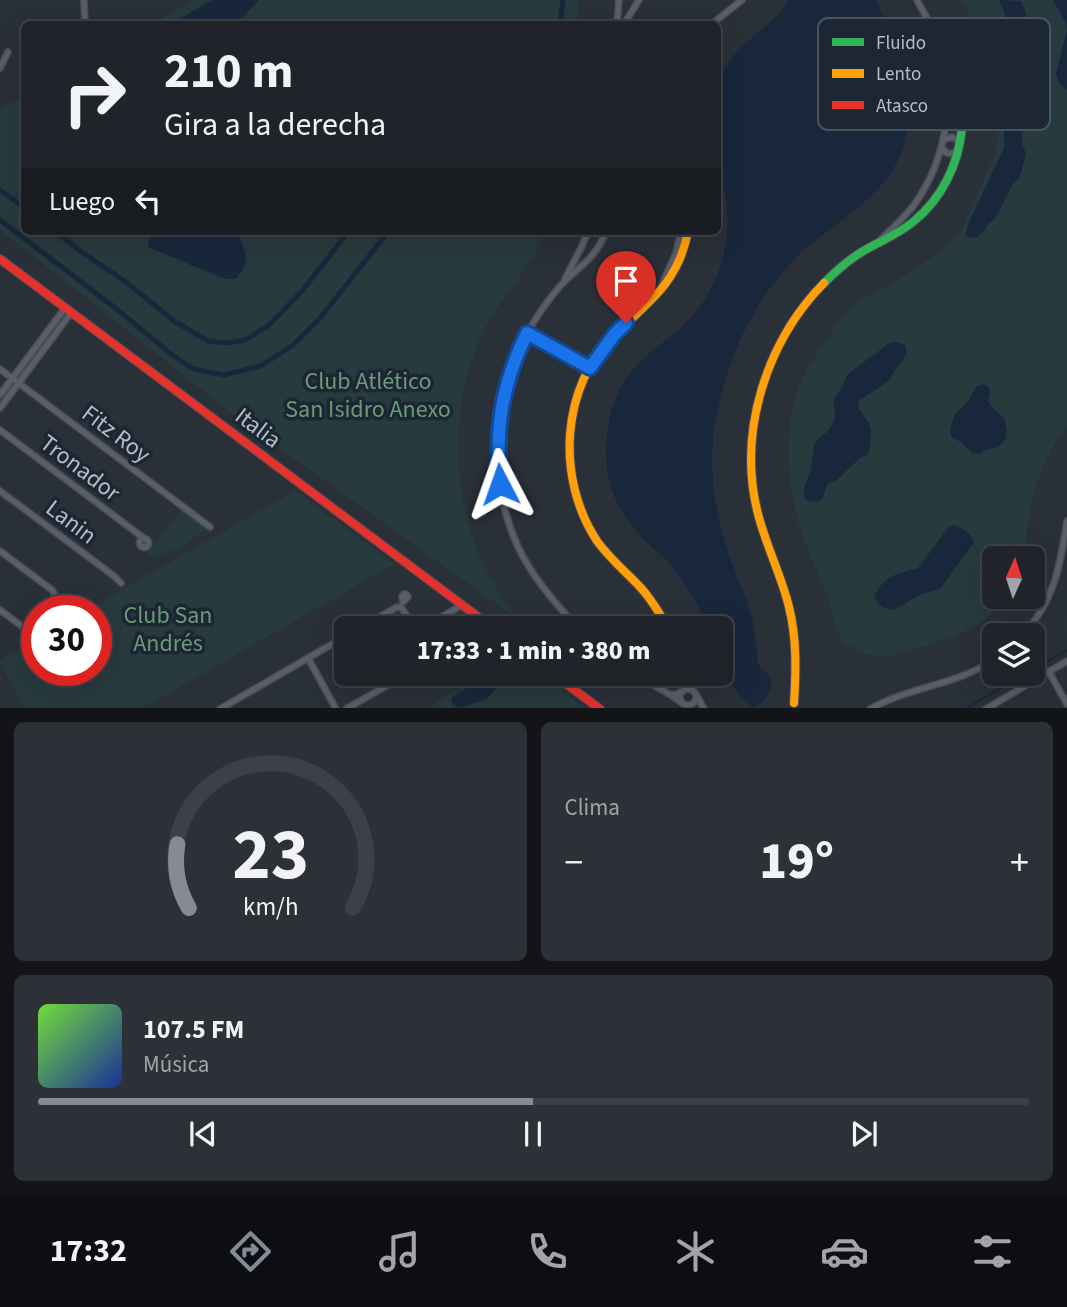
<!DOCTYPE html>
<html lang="es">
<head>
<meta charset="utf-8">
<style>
	:root { --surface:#20242a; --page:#2d3036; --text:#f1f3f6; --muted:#a2a4a8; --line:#3d4147; --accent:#848b96 }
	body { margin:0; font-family:"Source Sans 3",sans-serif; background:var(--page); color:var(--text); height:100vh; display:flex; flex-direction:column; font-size:26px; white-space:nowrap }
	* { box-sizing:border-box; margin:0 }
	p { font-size:23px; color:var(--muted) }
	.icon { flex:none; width:38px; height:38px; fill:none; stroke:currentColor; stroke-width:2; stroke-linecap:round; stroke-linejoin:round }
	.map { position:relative; height:708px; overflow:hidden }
	.drawer { display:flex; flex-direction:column; gap:14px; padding:14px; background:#121417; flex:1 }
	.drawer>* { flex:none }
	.banner { position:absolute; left:21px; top:21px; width:700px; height:214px; border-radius:10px; box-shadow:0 7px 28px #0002,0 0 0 2px var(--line); background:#20242a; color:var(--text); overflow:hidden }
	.needle { width:46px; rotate:3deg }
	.tools { position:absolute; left:982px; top:546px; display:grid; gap:14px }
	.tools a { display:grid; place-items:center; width:63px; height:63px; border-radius:10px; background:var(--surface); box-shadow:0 7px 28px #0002,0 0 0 2px var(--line); font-size:35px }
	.speed { position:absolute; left:21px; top:595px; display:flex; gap:14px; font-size:35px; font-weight:700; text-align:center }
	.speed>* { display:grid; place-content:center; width:91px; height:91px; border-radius:50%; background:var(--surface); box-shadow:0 7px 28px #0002,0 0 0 2px var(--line); line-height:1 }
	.speed .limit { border:10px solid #d22; background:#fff; color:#111 }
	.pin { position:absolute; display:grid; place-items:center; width:60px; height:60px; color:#fff; margin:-72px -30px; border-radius:50% 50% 50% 0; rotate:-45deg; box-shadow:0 0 7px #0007 }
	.pin .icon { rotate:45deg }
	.me { position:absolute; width:77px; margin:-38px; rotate:356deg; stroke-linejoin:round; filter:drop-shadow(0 0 5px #0008) }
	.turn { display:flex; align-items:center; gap:24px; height:147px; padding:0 28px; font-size:32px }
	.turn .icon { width:91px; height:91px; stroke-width:2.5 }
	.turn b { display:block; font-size:49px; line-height:60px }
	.then { display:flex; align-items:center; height:66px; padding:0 28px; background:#0003; gap:14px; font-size:26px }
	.big { font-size:52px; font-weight:800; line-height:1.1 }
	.drawer .card { flex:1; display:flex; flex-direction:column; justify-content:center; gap:10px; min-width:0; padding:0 24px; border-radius:10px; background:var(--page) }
	.drawer .dial { align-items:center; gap:0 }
	.dial svg { height:182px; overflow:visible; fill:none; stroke:var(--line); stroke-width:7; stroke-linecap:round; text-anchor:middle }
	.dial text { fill:var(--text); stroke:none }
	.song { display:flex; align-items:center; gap:21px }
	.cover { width:84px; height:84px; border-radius:10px; background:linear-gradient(135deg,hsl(100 70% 55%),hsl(230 70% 35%)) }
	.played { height:7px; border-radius:4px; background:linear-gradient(90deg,var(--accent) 50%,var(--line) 50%) }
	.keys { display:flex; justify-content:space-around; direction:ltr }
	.heat { display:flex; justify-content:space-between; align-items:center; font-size:38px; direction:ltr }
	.drawer .tiles { flex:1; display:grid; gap:14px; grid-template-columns:1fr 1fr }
	.card:last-child { grid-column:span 2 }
	.trip { position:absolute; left:334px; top:616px; width:399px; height:70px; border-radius:10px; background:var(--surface); box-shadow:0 7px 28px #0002,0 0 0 2px var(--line); font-weight:800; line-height:70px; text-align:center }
	.tab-bar { display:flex; height:112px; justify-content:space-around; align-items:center; background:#0d0e11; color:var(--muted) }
	.tab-bar .icon { width:49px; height:49px }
	.tab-bar .on { color:var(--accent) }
	.tab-bar b { font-size:32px; color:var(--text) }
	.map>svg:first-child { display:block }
	.green { fill:#273a3e }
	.water { fill:#19273c }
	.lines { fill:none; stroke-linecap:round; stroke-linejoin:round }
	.stream { stroke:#19273c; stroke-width:2 }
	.canal { stroke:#19273c; stroke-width:5 }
	.street-casing { stroke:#484c55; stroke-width:8 }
	.fast-casing { stroke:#484c55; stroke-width:10 }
	.slow-casing { stroke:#484c55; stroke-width:10 }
	.jam-casing { stroke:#484c55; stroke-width:10 }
	.street { stroke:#5a5e66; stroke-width:5 }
	.fast { stroke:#30b455; stroke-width:8 }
	.slow { stroke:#ff9f0a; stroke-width:8 }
	.jam { stroke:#e5322d; stroke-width:8 }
	.route-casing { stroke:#114b97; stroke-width:18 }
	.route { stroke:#1a73e8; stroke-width:12 }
	.labels { text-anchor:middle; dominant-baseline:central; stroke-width:7; stroke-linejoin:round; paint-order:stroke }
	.park-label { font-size:24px; fill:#6b9a76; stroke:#1d2633 }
	.street-label { font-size:24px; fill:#b4bcc9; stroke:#1d2633 }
	.key { fill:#1d2633; stroke:#4a5360; stroke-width:2 }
	.key-label { font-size:19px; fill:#b4bcc9 }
</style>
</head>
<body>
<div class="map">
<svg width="1067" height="709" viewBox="0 0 1067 709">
	<rect width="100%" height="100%" fill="#2a3038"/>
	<g class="green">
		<path d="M 195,0 L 579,0 L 578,24 L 152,24 Z"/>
		<path d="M 961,0 L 1067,0 L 1067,426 C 1050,448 1037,476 1032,503 C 1028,521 1027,540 1023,558 L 994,558 L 994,597 L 1006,597 C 986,628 952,637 919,648 C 907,651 893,657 881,656 C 866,655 854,649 841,641 C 835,624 831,607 825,590 C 817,570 807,550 801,530 C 785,483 782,412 808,368 C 812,360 818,353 823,346 C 830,334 838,321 847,311 C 858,300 871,295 884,288 C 909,274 942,253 961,231 L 994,157 C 1001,134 1002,92 996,69 C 989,45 974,22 961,0 Z"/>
		<path d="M 24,96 L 24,231 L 545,231 C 541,241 537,251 531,260 C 515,286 494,308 481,336 C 453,397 451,479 474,542 C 483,569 500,593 515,617 L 234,415 L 0,230 L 0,110 Z"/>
		<path d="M 295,491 L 394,564 L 143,708 L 25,708 L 0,664 L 0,660 L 37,639 L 37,670 L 96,670 L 96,611 L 85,611 Z"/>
		<path d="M 183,507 L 210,527 L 180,548 L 151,558 L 145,548 L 148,543 L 158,541 Z"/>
		<path d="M 486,674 L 540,674 L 585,708 L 431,709 L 428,707 Z"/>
	</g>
	<g class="water">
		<path d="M 212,0 L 259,0 L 242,18 L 222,24 L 171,24 Z"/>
		<path d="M 789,0 L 876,0 C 881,13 888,26 894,39 C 908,70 913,97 907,132 C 896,195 839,216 798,256 C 755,298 730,352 718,410 C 716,420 713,430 713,441 C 709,487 720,534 737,576 L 737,579 L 747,599 L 753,622 L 758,664 L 768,674 L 772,683 C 769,693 763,706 751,707 L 739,696 L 721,664 L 721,628 L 708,628 C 700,606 685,582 670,564 C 663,556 654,550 647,542 C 626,522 610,497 607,468 C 603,435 611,398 631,372 C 644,354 667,341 683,326 C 726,285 738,223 718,168 L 718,81 L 719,77 L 736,52 L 777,16 Z"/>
		<path d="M 999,0 L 1021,1 L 1025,11 L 1028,29 L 1035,44 L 1033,55 L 1031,57 L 1022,57 L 1009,47 C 1007,39 1010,31 1007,23 C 1005,15 1003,7 999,0 Z"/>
		<path d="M 1053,0 L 1067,0 L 1067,90 L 1059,83 L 1056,74 L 1067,29 C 1066,19 1057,10 1053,0 Z"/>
		<path d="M 1010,67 L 1017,73 L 1022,83 L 1022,91 L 1029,111 L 1022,133 L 1022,144 L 1026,153 L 1025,158 L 1019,179 L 1012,185 L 995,219 L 989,223 L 985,230 L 977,237 L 969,238 L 965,235 L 970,220 L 1004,148 L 1004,89 L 1000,71 L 1002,69 Z"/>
		<path d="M 150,231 L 236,231 C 245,252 253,259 236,279 L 228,279 L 217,276 L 148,247 Z"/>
		<path d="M 891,342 L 896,342 L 905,345 L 907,354 L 893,373 L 890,380 L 859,401 L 859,409 L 869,423 L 871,431 L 870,448 L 868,454 L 860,458 L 837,480 L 827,484 L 823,498 L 818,502 L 809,501 L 805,499 L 804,492 L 805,485 L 811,470 L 814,445 L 817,440 L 828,431 L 835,419 L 834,399 L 843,386 L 846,377 L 849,373 Z"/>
		<path d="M 983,384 C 991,386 991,393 988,400 L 990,405 L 1004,418 L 1007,430 L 1005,440 L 998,447 L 988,449 L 980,454 L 972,453 L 961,442 L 951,437 L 950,429 L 955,414 L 969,400 L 976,387 Z"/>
		<path d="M 953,525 C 962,527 971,533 974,542 L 941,588 L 917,596 L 898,608 L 891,610 L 882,607 L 874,598 C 882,576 897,574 918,568 L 947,529 Z"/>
		<path d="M 490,674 L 504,674 L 496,689 L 488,698 L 461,708 L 457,707 L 451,702 L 452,697 Z"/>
	</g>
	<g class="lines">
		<g class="stream">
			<path d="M 1032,670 L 1067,650"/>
			<path d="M 965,709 L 1026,674"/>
		</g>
		<g class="canal">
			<path d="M 560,24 L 563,0"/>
			<path d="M 0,190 L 24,207"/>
			<path d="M 0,220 L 118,310 L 171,354 L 193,369 L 224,375 L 261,366 L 293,345 L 320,318 L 389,231"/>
			<path d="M 55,231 L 80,251 L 126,282 L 174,321 L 208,341 L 227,343 L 245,340 L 268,326 L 302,291 L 349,231"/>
		</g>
		<defs>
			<g id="street">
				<path d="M 84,0 L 85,24"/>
				<path d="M 617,24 L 619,0"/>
				<path d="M 624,24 L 639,0"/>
				<path d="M 712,24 L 742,0"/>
				<path d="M 0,68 L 8,52"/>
				<path d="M 943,140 L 952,137 L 958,141 L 960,144"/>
				<path d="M 942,147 C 945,155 952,155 959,150"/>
				<path d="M 880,240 C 892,229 904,218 914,205 C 951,153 957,87 932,29 C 928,19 922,10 917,0"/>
				<path d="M 565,279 L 582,246 L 588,231"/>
				<path d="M 661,287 L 676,253 L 681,231"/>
				<path d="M 527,333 L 590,368"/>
				<path d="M 0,369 L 210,527"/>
				<path d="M 0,395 L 65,308"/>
				<path d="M 0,408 L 71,313"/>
				<path d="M 0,430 L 145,539"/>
				<path d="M 0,491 L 114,576 L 121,583"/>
				<circle cx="144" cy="543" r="4.5"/>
				<path d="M 0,551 L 52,590 L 57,599"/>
				<path d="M 404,594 L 406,594 L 408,597 L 403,602 L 402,596 Z"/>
				<path d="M 401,607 L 415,628"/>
				<path d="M 0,610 L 23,627 L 27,633"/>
				<path d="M 360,628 L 397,607 L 401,607"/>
				<path d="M 423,628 L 462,605"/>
				<path d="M 578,628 C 555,603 533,578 518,547 C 483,469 494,377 543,308 C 549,300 555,291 563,283 C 581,265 596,258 606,231"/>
				<path d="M 1023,635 C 1055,600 1060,566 1067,521"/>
				<path d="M 308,658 L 336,709"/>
				<path d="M 1049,672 L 1067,704"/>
				<path d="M 634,674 L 669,694"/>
				<circle cx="688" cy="697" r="8"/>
				<path d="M 684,690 L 687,684 L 687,678 L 693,691"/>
				<path d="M 681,692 L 674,695 L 669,694 L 682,703"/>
				<path d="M 697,696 L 704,709"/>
				<path d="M 220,709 L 346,636"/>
				<path d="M 346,709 L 407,674"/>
				<path d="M 870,709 C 909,687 956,685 994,660"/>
				<path d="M 986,709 L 1067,661"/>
			</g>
			<path id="fast" d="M 824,283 C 834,273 845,263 857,255 C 875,243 896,236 913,222 C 971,175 979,85 932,28"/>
			<g id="slow">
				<path d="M 668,628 C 660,614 652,600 641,588 C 626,572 610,559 597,541 C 556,479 560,386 616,333 C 650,301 679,281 688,231"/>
				<path d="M 794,703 C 796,671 797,639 789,607 C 781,574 765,544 757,510 C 738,430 767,341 824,283"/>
			</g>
			<g id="jam">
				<path d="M 0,259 L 493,628"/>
				<path d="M 553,674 L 600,709"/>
			</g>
		</defs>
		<use href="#street" class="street-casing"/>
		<use href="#fast" class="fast-casing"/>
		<use href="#slow" class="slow-casing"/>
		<use href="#jam" class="jam-casing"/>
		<use href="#street" class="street"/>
		<use href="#fast" class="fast"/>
		<use href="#slow" class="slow"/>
		<use href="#jam" class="jam"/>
	</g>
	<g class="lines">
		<defs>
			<path id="route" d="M 500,484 C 495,427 502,384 527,333 L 590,368 L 614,335 L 626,323"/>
		</defs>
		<use href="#route" class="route-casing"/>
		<use href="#route" class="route"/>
	</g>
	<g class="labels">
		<g class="park-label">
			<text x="368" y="381">Club Atlético<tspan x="368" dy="28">San Isidro Anexo</tspan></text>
			<text x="168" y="615">Club San<tspan x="168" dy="28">Andrés</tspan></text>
		</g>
		<g class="street-label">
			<text transform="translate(258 428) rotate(37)">Italia</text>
			<text transform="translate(116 434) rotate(37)">Fitz Roy</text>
			<text transform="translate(80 468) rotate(37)">Tronador</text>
			<text transform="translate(71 522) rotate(37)">Lanin</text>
		</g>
	</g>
	<rect x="818" y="18" width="232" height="112" rx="10" class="key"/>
	<rect x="832" y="38" width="32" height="8" fill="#30b455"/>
	<rect x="832" y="69" width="32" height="9" fill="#ff9f0a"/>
	<rect x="832" y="101" width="32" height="8" fill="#e5322d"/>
	<g class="key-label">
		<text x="876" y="49">Fluido</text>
		<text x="876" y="80">Lento</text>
		<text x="876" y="112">Atasco</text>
	</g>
</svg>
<div class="tools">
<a><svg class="needle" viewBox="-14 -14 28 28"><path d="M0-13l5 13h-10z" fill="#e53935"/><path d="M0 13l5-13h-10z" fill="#a2a4a8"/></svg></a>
<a><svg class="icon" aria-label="layers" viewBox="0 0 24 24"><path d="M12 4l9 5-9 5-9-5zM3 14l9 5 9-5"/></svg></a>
</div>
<div class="speed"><div class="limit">30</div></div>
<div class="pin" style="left:626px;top:323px;background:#d93025"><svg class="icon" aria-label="arrive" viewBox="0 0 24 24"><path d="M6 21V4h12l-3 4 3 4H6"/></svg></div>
<svg class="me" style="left:500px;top:484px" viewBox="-20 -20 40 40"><path d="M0-17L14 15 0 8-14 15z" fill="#1a73e8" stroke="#fff" stroke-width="4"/></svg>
<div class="trip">17:33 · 1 min · 380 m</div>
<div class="banner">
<div class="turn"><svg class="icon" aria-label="right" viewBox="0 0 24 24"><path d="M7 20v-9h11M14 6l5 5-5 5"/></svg><div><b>210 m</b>Gira a la derecha</div></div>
<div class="then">Luego<svg class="icon" aria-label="left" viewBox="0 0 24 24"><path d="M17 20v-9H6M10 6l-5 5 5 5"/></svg></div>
</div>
</div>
<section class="drawer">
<div class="tiles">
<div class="card dial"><svg viewBox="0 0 100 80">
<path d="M14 69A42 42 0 1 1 86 69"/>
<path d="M14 69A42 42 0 0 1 9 41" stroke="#848b96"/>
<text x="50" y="56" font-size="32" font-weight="700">23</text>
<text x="50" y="72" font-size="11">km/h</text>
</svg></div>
<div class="card"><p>Clima</p>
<div class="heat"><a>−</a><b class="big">19°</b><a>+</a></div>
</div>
<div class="card">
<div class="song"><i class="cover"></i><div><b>107.5 FM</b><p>Música</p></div></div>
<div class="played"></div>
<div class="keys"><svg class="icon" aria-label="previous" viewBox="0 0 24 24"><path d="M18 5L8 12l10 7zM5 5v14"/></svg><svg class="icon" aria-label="pause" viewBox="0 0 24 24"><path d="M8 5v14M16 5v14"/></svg><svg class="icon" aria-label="next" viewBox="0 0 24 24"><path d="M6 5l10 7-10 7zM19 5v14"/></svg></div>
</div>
</div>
</section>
<nav class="tab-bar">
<b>17:32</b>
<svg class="icon on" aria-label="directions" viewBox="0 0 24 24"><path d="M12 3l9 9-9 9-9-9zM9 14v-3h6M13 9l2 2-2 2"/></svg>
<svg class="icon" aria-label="music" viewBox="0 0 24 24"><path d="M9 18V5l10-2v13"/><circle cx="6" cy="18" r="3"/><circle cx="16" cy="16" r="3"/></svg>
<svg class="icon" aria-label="phone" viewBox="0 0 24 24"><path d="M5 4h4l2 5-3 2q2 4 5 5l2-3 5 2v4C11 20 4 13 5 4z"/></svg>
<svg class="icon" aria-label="climate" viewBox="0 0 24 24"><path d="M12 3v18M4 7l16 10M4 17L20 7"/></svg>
<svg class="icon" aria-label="car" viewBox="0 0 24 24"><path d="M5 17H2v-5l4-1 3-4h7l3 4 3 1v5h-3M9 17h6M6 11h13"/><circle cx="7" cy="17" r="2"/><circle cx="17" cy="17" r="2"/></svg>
<svg class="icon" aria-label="filters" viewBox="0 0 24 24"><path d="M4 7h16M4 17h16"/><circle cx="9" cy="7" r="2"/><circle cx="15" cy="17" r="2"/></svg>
</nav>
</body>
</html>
